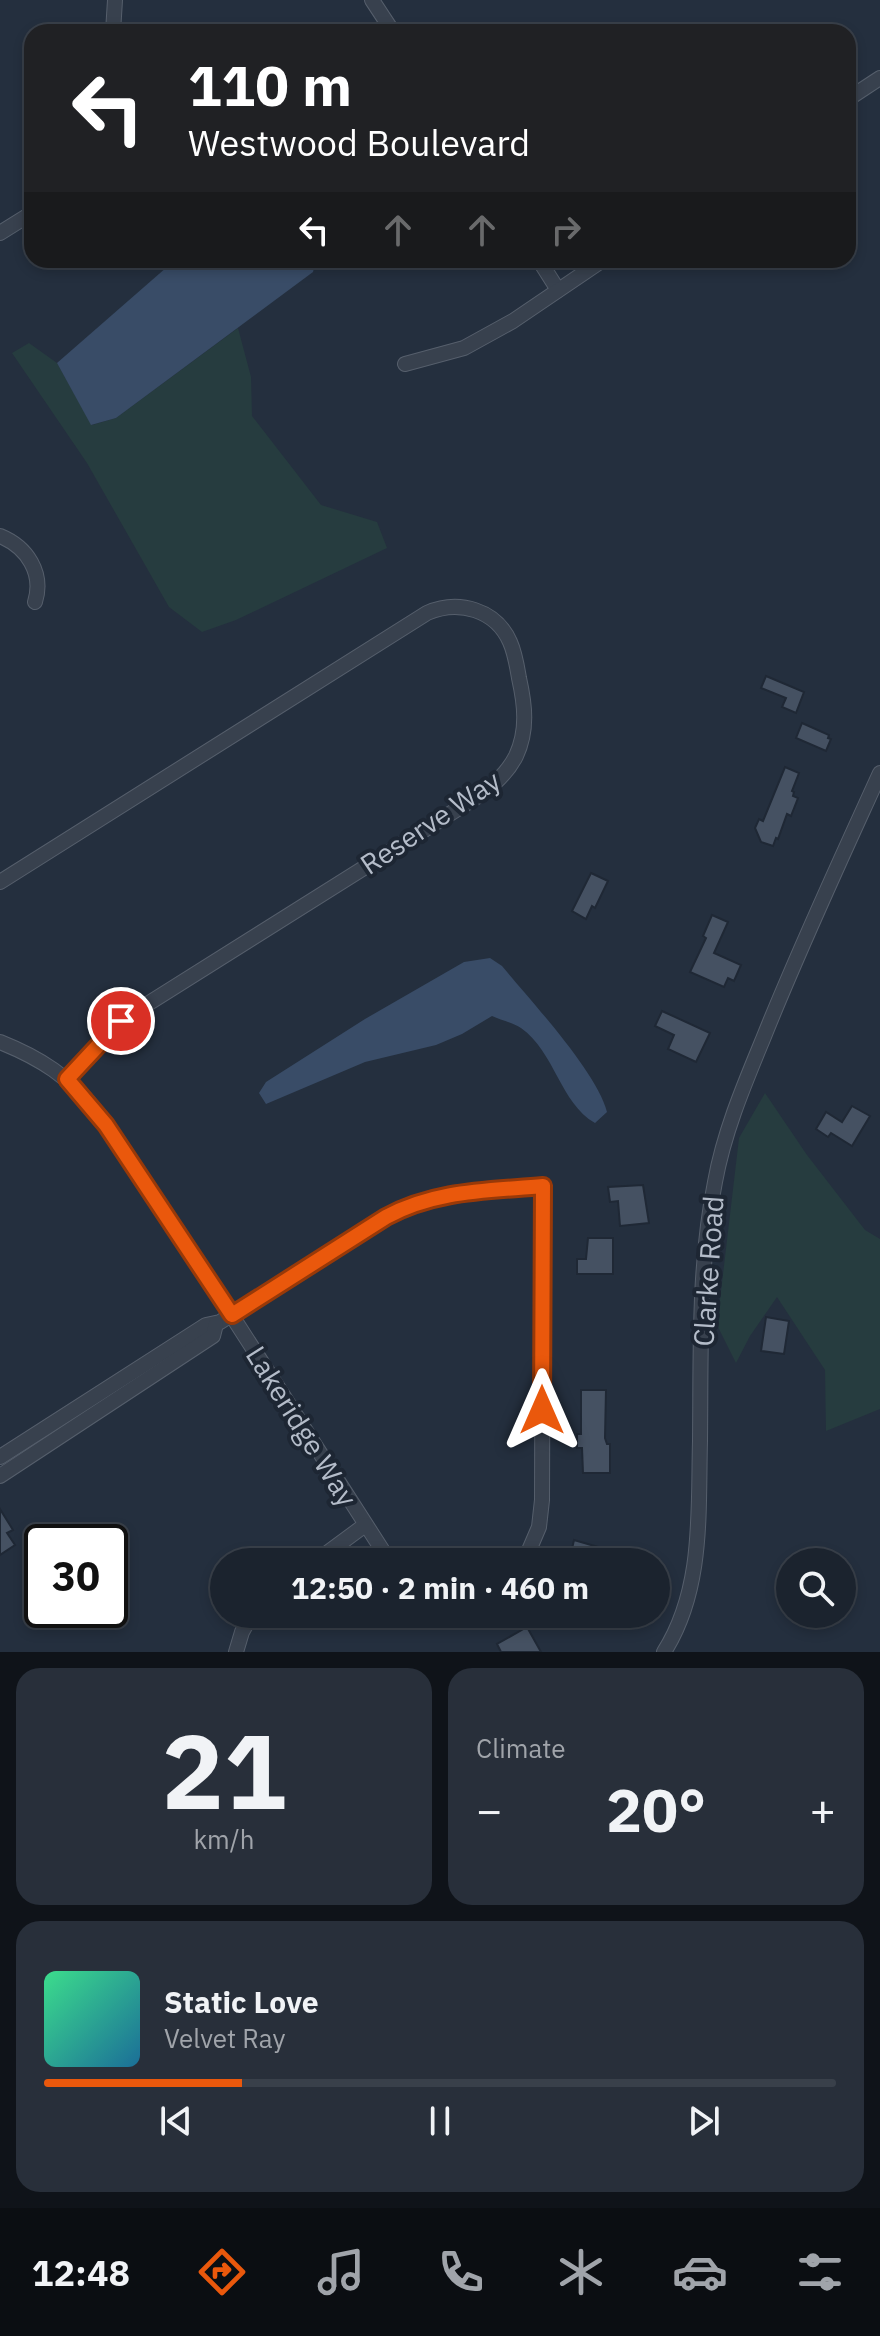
<!DOCTYPE html>
<html lang="en">
<head>
<meta charset="utf-8">
<style>
	:root { --surface:#1b232e; --page:#282f3a; --text:#f1f3f6; --muted:#a0a4aa; --line:#39404a; --accent:#ea580c }
	body { margin:0; font-family:"IBM Plex Sans",sans-serif; background:var(--page); color:var(--text); height:100vh; display:flex; flex-direction:column; font-size:30px; white-space:nowrap }
	* { box-sizing:border-box; margin:0 }
	p { font-size:26px; color:var(--muted) }
	.icon { flex:none; width:44px; height:44px; fill:none; stroke:currentColor; stroke-width:2; stroke-linecap:round; stroke-linejoin:round }
	.map { position:relative; height:1652px; overflow:hidden }
	.details { display:flex; flex-direction:column; gap:16px; padding:16px; background:#0f1319; flex:1 }
	.details>* { flex:none }
	.guide { position:absolute; left:24px; top:24px; width:832px; height:244px; border-radius:24px; box-shadow:0 4px 12px #0003,0 0 0 2px var(--line); background:#202124; color:#fff; overflow:hidden }
	.fabs { position:absolute; left:776px; top:1548px; display:grid; gap:16px }
	.fabs a { display:grid; place-items:center; width:80px; height:80px; border-radius:50%; background:var(--surface); box-shadow:0 4px 12px #0003,0 0 0 2px var(--line); font-size:40px }
	.speed { position:absolute; left:24px; top:1524px; display:flex; gap:16px; font-size:40px; font-weight:700; text-align:center }
	.speed>* { display:grid; place-content:center; width:104px; height:104px; border-radius:50%; background:var(--surface); box-shadow:0 4px 12px #0003,0 0 0 2px var(--line); line-height:1 }
	.speed .limit { border:4px solid #111; border-radius:12px; background:#fff; color:#111 }
	.pin { position:absolute; display:grid; place-items:center; width:68px; height:68px; color:#fff; margin:-34px; border:4px solid #fff; border-radius:50%; box-shadow:0 2px 8px #0007 }
	.me { position:absolute; width:88px; margin:-44px; rotate:0deg; stroke-linejoin:round; filter:drop-shadow(0 0 6px #0008) }
	.turn { display:flex; align-items:center; gap:28px; height:168px; padding:0 32px; font-size:36px }
	.turn .icon { width:104px; height:104px; stroke-width:2.5 }
	.turn b { display:block; font-size:56px; line-height:68px }
	.lanes { display:flex; align-items:center; height:76px; padding:0 32px; background:#0003; justify-content:center; gap:40px; direction:ltr }
	.lanes .off { opacity:.35 }
	.big { font-size:60px; font-weight:800; line-height:1.1 }
	.details .widget { flex:1; display:flex; flex-direction:column; justify-content:center; gap:12px; min-width:0; padding:0 28px; border-radius:24px; background:var(--page) }
	.details .dial { align-items:center; gap:0 }
	.dial b { font-size:104px; line-height:1 }
	.song { display:flex; align-items:center; gap:24px }
	.cover { width:96px; height:96px; border-radius:12px; background:linear-gradient(135deg,hsl(150 70% 55%),hsl(200 70% 35%)) }
	.played { height:8px; border-radius:4px; background:linear-gradient(90deg,var(--accent) 25%,var(--line) 25%) }
	.keys { display:flex; justify-content:space-around; direction:ltr }
	.heat { display:flex; justify-content:space-between; align-items:center; font-size:44px; direction:ltr }
	.details .tiles { flex:1; display:grid; gap:16px; grid-template-columns:1fr 1fr }
	.widget:last-child { grid-column:span 2 }
	.trip { position:absolute; left:210px; top:1548px; width:460px; height:80px; border-radius:40px; background:var(--surface); box-shadow:0 4px 12px #0003,0 0 0 2px var(--line); font-weight:800; line-height:80px; text-align:center }
	.tab-bar { display:flex; height:128px; justify-content:space-around; align-items:center; background:#0b0e12; color:var(--muted) }
	.tab-bar .icon { width:56px; height:56px }
	.tab-bar .on { color:var(--accent) }
	.tab-bar b { font-size:36px; color:var(--text) }
	.map>svg:first-child { display:block }
	.green { fill:#263c3f }
	.water { fill:#394c67 }
	.building { fill:#455162; stroke:#1f2835; stroke-width:2 }
	.lines { fill:none; stroke-linecap:round; stroke-linejoin:round }
	.minor-casing { stroke:#565f6c; stroke-width:16 }
	.minor { stroke:#38414e; stroke-width:14 }
	.route-casing { stroke:#983908; stroke-width:20 }
	.route { stroke:#ea580c; stroke-width:14 }
	.labels { text-anchor:middle; dominant-baseline:central; stroke-width:8; stroke-linejoin:round; paint-order:stroke }
	.street-label { font-size:28px; fill:#b4bcc9; stroke:#1d2633 }
</style>
</head>
<body>
<div class="map">
<svg width="880" height="1652" viewBox="0 0 880 1652">
	<rect width="100%" height="100%" fill="#242f3e"/>
	<g class="green">
		<path d="M 238,328 L 251,377 L 252,416 L 321,505 L 377,522 L 387,548 L 236,620 L 202,632 L 169,607 L 87,463 L 12,353 L 29,343 L 57,363 L 92,425 L 116,418 Z"/>
		<path d="M 765,1093 L 807,1155 L 865,1230 L 880,1239 L 880,1409 L 826,1431 L 825,1370 L 777,1297 L 750,1336 L 736,1363 L 717,1325 L 739,1138 Z"/>
	</g>
	<g class="water">
		<path d="M 175,260 L 316,260 L 313,272 L 116,418 L 91,425 L 57,363 Z"/>
		<path d="M 490,958 L 502,966 C 531,1001 597,1072 607,1112 L 595,1123 C 560,1103 555,1052 521,1028 C 513,1023 501,1020 492,1016 L 462,1034 L 436,1045 L 365,1062 L 266,1104 L 259,1093 L 266,1082 L 365,1019 L 464,962 Z"/>
	</g>
	<g class="building">
		<path d="M 766,676 L 804,692 L 796,713 L 782,707 L 786,698 L 761,688 Z"/>
		<path d="M 802,723 L 829,735 L 828,738 L 831,739 L 826,751 L 796,738 Z"/>
		<path d="M 785,767 L 799,773 L 792,791 L 794,792 L 793,796 L 798,798 L 791,816 L 787,814 L 778,839 L 776,838 L 773,846 L 761,842 L 755,828 L 759,819 L 763,821 Z"/>
		<path d="M 591,873 L 608,881 L 595,908 L 592,906 L 586,919 L 572,911 Z"/>
		<path d="M 712,915 L 728,922 L 714,953 L 741,965 L 734,981 L 728,978 L 724,987 L 690,972 L 706,938 L 703,936 Z"/>
		<path d="M 662,1011 L 710,1033 L 696,1062 L 668,1049 L 674,1035 L 655,1026 Z"/>
		<path d="M 852,1106 L 870,1116 L 852,1146 L 831,1133 L 828,1137 L 816,1129 L 826,1112 L 842,1122 Z"/>
		<path d="M 643,1185 L 649,1223 L 620,1226 L 618,1201 L 610,1202 L 608,1187 Z"/>
		<path d="M 588,1238 L 613,1238 L 613,1274 L 577,1274 L 577,1259 L 586,1259 Z"/>
		<path d="M 766,1317 L 789,1321 L 784,1354 L 761,1351 Z"/>
		<path d="M 581,1390 L 606,1390 L 605,1438 L 607,1444 L 610,1444 L 610,1473 L 583,1473 L 582,1448 L 577,1448 L 577,1434 L 581,1434 Z"/>
		<path d="M 0,1509 L 13,1530 L 7,1533 L 15,1545 L 0,1555 Z"/>
		<path d="M 574,1540 L 598,1547 L 594,1562 L 569,1562 Z"/>
		<path d="M 527,1627 L 541,1652 L 501,1652 L 497,1644 Z"/>
	</g>
	<g class="lines">
		<defs>
			<g id="minor">
				<path d="M 372,0 L 393,32"/>
				<path d="M 113,32 L 115,0"/>
				<path d="M 848,99 L 880,78"/>
				<path d="M 0,233 L 32,213"/>
				<path d="M 539,260 L 558,290"/>
				<path d="M 405,364 L 464,348 L 513,321 L 603,260"/>
				<path d="M 0,536 C 27,547 44,573 35,602"/>
				<path d="M 0,882 L 427,613 C 459,599 496,610 510,642 C 515,653 517,666 519,678 C 525,705 528,730 516,756 C 508,772 496,783 483,793 L 130,1015 L 112,1028 L 67,1079"/>
				<path d="M 0,1042 C 40,1058 70,1077 96,1111 L 225,1305 L 390,1562"/>
				<path d="M 0,1457 L 206,1325 L 220,1322 L 386,1217 L 410,1205 L 454,1193 L 543,1186 L 542,1500 L 539,1527 L 524,1562"/>
				<path d="M 0,1476 L 213,1336 L 216,1324"/>
				<path d="M 315,1562 L 365,1525"/>
				<path d="M 236,1652 L 242,1632 L 252,1614"/>
				<path d="M 664,1652 C 704,1589 698,1512 700,1441 C 701,1354 698,1267 715,1182 C 724,1132 744,1085 763,1039 C 799,949 840,861 880,773"/>
			</g>
		</defs>
		<use href="#minor" class="minor-casing"/>
		<use href="#minor" class="minor"/>
	</g>
	<g class="lines">
		<defs>
			<path id="route" d="M 121,1021 L 67,1079 L 106,1125 L 232,1315 L 386,1217 C 436,1190 488,1191 543,1186 L 542,1410"/>
		</defs>
		<use href="#route" class="route-casing"/>
		<use href="#route" class="route"/>
	</g>
	<g class="labels">
		<g class="street-label">
			<text transform="translate(430 822) rotate(-34)">Reserve Way</text>
			<text transform="translate(708 1271) rotate(-86)">Clarke Road</text>
			<text transform="translate(302 1426) rotate(58)">Lakeridge Way</text>
		</g>
	</g>
</svg>
<div class="fabs">
<a><svg class="icon" aria-label="search" viewBox="0 0 24 24"><circle cx="10" cy="10" r="6"/><path d="M15 15l6 6"/></svg></a>
</div>
<div class="speed"><div class="limit">30</div></div>
<div class="pin" style="left:121px;top:1021px;background:#d93025"><svg class="icon" aria-label="arrive" viewBox="0 0 24 24"><path d="M6 21V4h12l-3 4 3 4H6"/></svg></div>
<svg class="me" style="left:542px;top:1410px" viewBox="-20 -20 40 40"><path d="M0-17L14 15 0 8-14 15z" fill="#ea580c" stroke="#fff" stroke-width="4"/></svg>
<div class="trip">12:50 · 2 min · 460 m</div>
<div class="guide">
<div class="turn"><svg class="icon" aria-label="left" viewBox="0 0 24 24"><path d="M17 20v-9H6M10 6l-5 5 5 5"/></svg><div><b>110 m</b>Westwood Boulevard</div></div>
<div class="lanes"><svg class="icon" aria-label="left" viewBox="0 0 24 24"><path d="M17 20v-9H6M10 6l-5 5 5 5"/></svg><svg class="icon off" aria-label="ahead" viewBox="0 0 24 24"><path d="M12 20V5M6 11l6-6 6 6"/></svg><svg class="icon off" aria-label="ahead" viewBox="0 0 24 24"><path d="M12 20V5M6 11l6-6 6 6"/></svg><svg class="icon off" aria-label="right" viewBox="0 0 24 24"><path d="M7 20v-9h11M14 6l5 5-5 5"/></svg></div>
</div>
</div>
<section class="details">
<div class="tiles">
<div class="widget dial"><b>21</b><p>km/h</p></div>
<div class="widget"><p>Climate</p>
<div class="heat"><a>−</a><b class="big">20°</b><a>+</a></div>
</div>
<div class="widget">
<div class="song"><i class="cover"></i><div><b>Static Love</b><p>Velvet Ray</p></div></div>
<div class="played"></div>
<div class="keys"><svg class="icon" aria-label="previous" viewBox="0 0 24 24"><path d="M18 5L8 12l10 7zM5 5v14"/></svg><svg class="icon" aria-label="pause" viewBox="0 0 24 24"><path d="M8 5v14M16 5v14"/></svg><svg class="icon" aria-label="next" viewBox="0 0 24 24"><path d="M6 5l10 7-10 7zM19 5v14"/></svg></div>
</div>
</div>
</section>
<nav class="tab-bar">
<b>12:48</b>
<svg class="icon on" aria-label="directions" viewBox="0 0 24 24"><path d="M12 3l9 9-9 9-9-9zM9 14v-3h6M13 9l2 2-2 2"/></svg>
<svg class="icon" aria-label="music" viewBox="0 0 24 24"><path d="M9 18V5l10-2v13"/><circle cx="6" cy="18" r="3"/><circle cx="16" cy="16" r="3"/></svg>
<svg class="icon" aria-label="phone" viewBox="0 0 24 24"><path d="M5 4h4l2 5-3 2q2 4 5 5l2-3 5 2v4C11 20 4 13 5 4z"/></svg>
<svg class="icon" aria-label="climate" viewBox="0 0 24 24"><path d="M12 3v18M4 7l16 10M4 17L20 7"/></svg>
<svg class="icon" aria-label="car" viewBox="0 0 24 24"><path d="M5 17H2v-5l4-1 3-4h7l3 4 3 1v5h-3M9 17h6M6 11h13"/><circle cx="7" cy="17" r="2"/><circle cx="17" cy="17" r="2"/></svg>
<svg class="icon" aria-label="filters" viewBox="0 0 24 24"><path d="M4 7h16M4 17h16"/><circle cx="9" cy="7" r="2"/><circle cx="15" cy="17" r="2"/></svg>
</nav>
</body>
</html>
